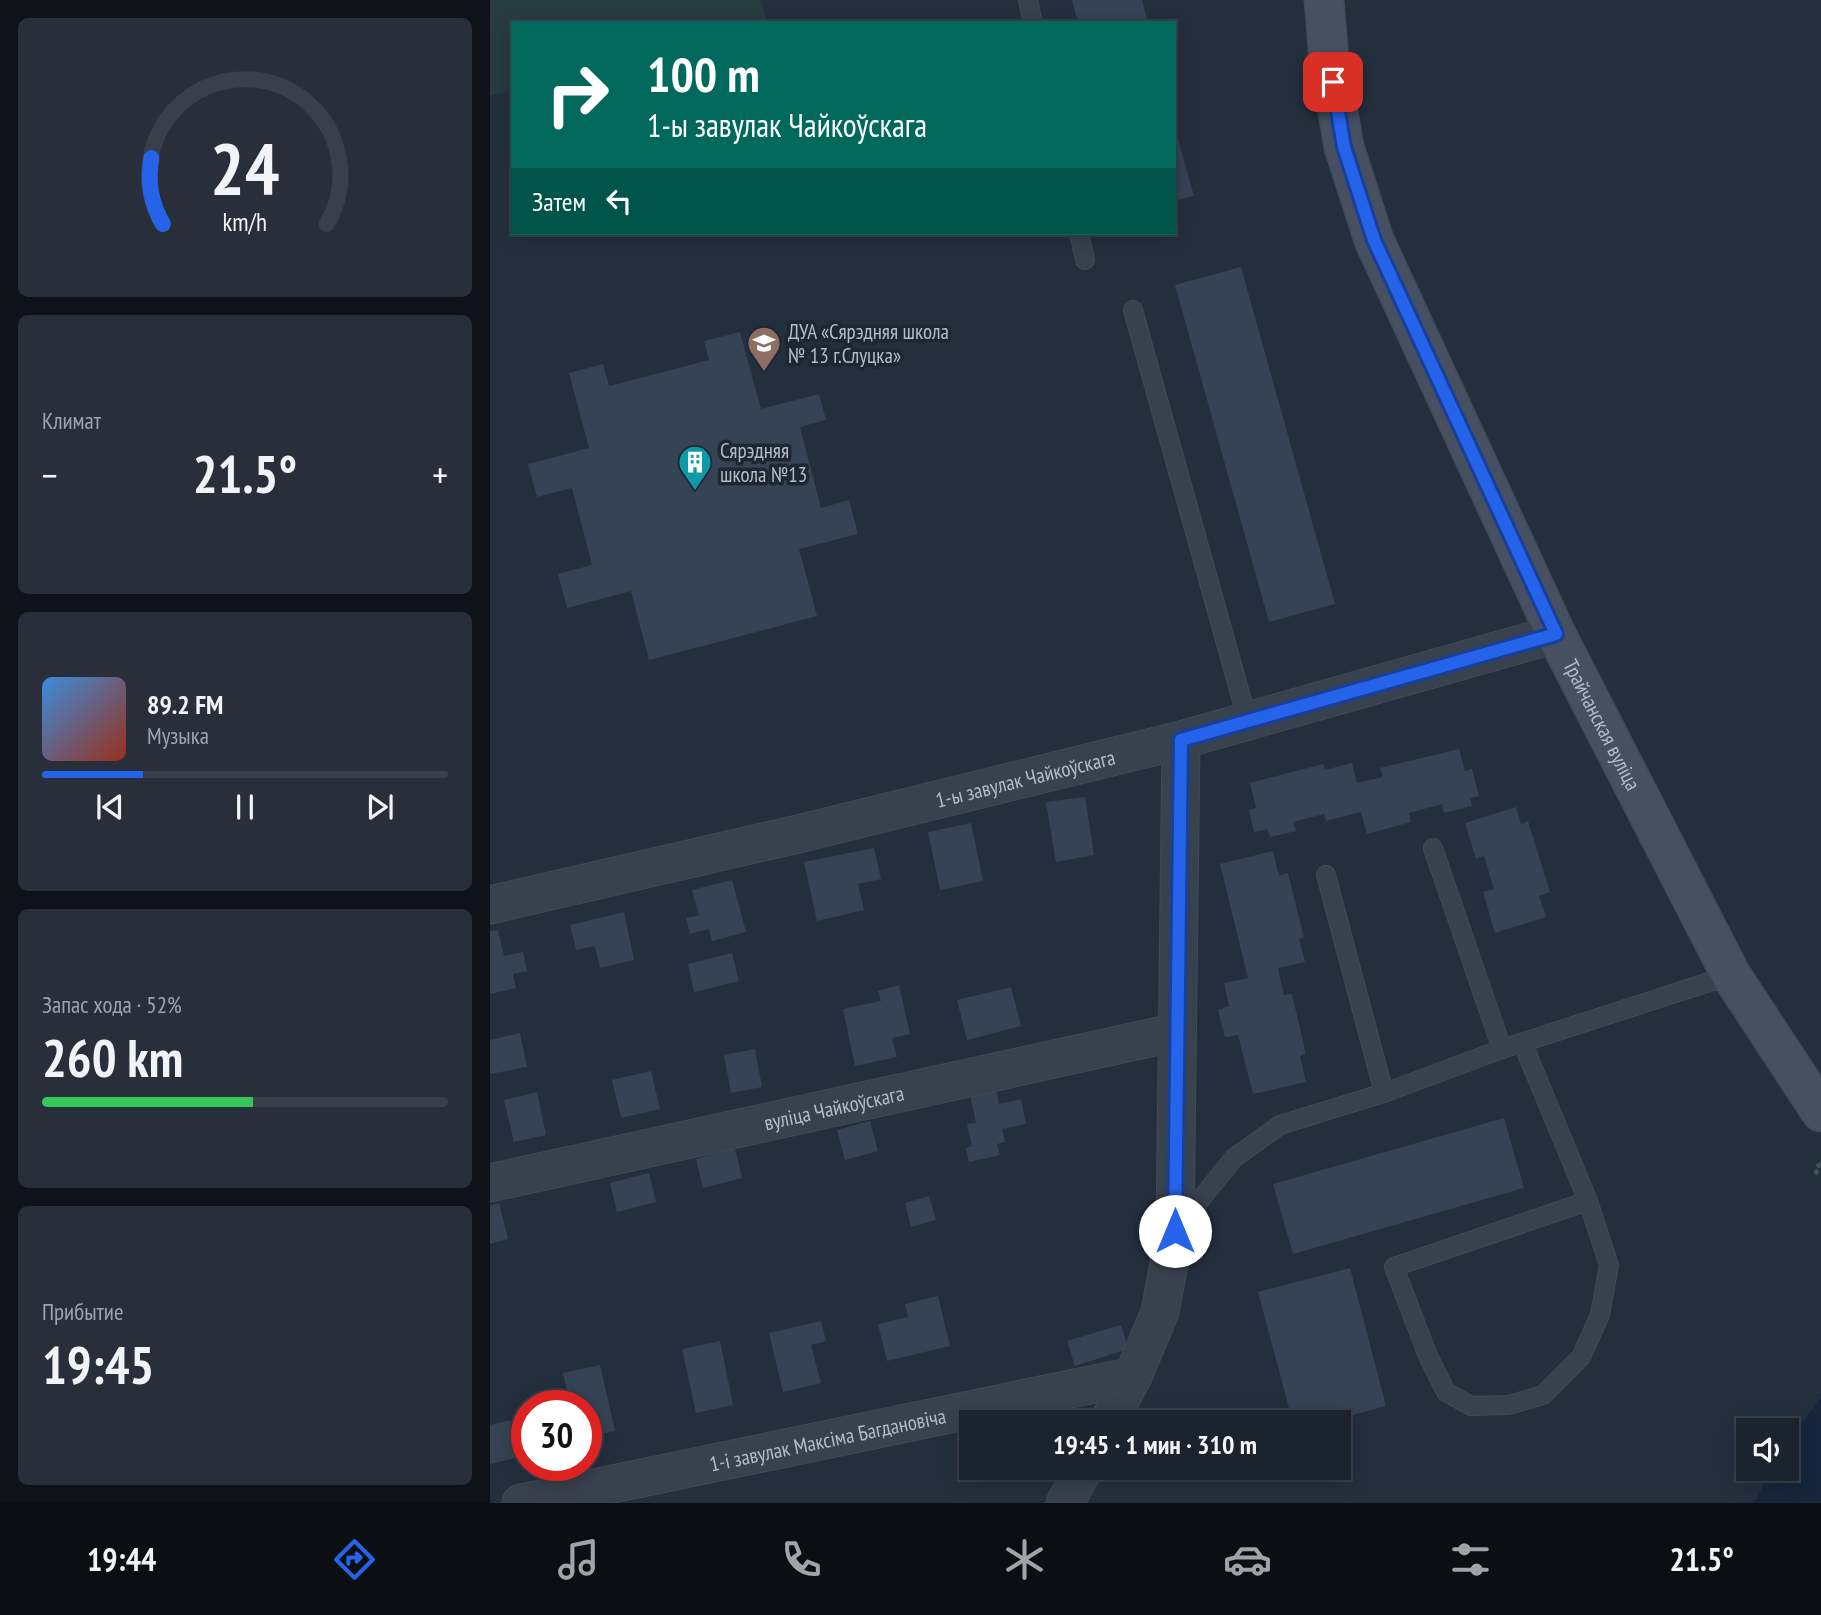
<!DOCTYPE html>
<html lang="ru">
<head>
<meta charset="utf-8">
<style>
	:root { --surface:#1b232e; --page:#282f3a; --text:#f1f3f6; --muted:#a0a4aa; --line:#39404a; --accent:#2563eb }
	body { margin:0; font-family:"PT Sans Narrow",sans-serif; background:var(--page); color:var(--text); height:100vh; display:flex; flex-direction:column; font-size:26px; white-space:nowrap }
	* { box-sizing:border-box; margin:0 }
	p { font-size:23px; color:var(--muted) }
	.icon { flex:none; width:38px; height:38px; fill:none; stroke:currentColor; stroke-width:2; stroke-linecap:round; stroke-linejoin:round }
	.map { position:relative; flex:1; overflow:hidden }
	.panel { display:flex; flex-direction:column; gap:18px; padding:18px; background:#0f1319; width:490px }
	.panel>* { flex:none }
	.hud { position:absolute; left:21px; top:21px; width:665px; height:214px; border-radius:0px; box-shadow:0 4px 18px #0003,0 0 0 2px var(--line); background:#00695c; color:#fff; overflow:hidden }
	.fabs { position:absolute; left:1246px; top:1418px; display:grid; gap:14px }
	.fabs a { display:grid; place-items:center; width:63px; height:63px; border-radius:0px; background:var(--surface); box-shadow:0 4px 18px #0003,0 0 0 2px var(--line); font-size:35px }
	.speed { position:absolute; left:21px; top:1390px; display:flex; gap:14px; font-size:35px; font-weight:700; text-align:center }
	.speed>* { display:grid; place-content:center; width:91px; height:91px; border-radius:50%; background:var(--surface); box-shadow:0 4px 18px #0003,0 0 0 2px var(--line); line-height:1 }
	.speed .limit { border:10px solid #d22; background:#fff; color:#111 }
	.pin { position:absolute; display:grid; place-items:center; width:60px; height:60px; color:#fff; margin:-30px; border-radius:14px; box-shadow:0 4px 10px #0006 }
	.me { position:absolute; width:77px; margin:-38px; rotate:0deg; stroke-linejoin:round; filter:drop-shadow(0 0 5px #0008) }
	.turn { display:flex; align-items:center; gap:24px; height:147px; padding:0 21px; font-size:32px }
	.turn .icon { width:91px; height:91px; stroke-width:2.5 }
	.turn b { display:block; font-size:49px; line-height:60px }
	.then { display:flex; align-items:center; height:66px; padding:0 21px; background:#0003; gap:14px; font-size:26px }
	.big { font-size:52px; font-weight:800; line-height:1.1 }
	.panel .tile { flex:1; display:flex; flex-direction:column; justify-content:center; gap:10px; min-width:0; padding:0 24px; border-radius:10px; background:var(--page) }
	.panel .dial { align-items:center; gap:0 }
	.dial svg { height:182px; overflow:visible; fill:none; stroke:var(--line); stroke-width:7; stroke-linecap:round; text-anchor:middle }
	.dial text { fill:var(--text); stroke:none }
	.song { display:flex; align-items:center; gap:21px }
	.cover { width:84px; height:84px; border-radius:10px; background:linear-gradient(135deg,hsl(210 70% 55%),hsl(10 70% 35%)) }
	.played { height:7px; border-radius:4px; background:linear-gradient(90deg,var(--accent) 25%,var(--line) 25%) }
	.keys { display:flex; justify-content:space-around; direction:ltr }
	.heat { display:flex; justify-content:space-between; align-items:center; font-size:38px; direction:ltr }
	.charge { height:10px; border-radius:5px; background:linear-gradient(90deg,#34c759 52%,var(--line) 0) }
	.trip { position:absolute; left:469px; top:1410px; width:392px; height:70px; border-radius:0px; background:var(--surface); box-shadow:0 4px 18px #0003,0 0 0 2px var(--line); font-weight:800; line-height:70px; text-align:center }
	.tab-bar { display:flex; height:112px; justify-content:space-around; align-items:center; background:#0b0e12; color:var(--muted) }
	.tab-bar .icon { width:49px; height:49px }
	.tab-bar .active { color:var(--accent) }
	.tab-bar b { font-size:32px; color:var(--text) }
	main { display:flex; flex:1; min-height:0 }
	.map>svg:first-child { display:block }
	.green { fill:#263c3f }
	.water { fill:#17263c }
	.building { fill:#364354 }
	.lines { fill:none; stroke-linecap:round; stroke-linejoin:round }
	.lane-casing { stroke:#414a57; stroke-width:20 }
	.street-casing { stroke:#414a57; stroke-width:39 }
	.secondary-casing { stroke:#414a57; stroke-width:41 }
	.path { stroke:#3f5557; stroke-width:4.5; stroke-dasharray:5 5; stroke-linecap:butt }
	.lane { stroke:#38414e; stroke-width:18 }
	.street { stroke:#38414e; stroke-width:37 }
	.secondary { stroke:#465061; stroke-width:38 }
	.route-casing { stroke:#184099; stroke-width:18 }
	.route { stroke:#2563eb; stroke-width:12 }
	.labels { text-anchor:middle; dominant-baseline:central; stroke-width:7; stroke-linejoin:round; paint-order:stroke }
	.poi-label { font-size:21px; fill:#b4bcc9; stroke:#1d2633; text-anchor:start }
	.street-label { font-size:21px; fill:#b4bcc9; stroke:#1d2633 }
</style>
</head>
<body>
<main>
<section class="panel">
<div class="tile dial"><svg viewBox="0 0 100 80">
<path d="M14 69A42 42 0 1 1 86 69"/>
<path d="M14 69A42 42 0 0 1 9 40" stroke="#2563eb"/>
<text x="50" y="56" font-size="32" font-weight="700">24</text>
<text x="50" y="72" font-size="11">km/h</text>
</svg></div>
<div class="tile"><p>Климат</p>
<div class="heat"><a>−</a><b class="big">21.5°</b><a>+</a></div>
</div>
<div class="tile">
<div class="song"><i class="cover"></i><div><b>89.2 FM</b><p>Музыка</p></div></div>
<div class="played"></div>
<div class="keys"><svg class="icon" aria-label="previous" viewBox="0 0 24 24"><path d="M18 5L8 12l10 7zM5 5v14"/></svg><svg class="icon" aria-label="pause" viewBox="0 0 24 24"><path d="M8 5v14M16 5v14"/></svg><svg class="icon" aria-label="next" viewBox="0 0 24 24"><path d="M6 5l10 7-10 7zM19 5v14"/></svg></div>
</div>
<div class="tile"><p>Запас хода · 52%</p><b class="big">260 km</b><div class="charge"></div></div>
<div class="tile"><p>Прибытие</p><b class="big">19:45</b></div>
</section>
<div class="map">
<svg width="1331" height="1503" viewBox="0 0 1331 1503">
	<rect width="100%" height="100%" fill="#242f3e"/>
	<path class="green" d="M 0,0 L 271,0 L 277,21 L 23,23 L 23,90 L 0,96 Z"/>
	<path class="water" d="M 1331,1398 L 1331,1503 L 1264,1503 L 1283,1468 L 1297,1468 L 1297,1443 Z"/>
	<g class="building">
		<path d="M 582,0 L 652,0 L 658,23 L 588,23 Z"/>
		<path d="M 684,125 L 704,196 L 684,201 Z"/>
		<path d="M 751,267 L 845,604 L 779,622 L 685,285 Z"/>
		<path d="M 250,332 L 271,409 L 329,394 L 336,420 L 310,427 L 331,508 L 359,500 L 368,534 L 309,549 L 327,616 L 159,660 L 141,591 L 77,608 L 68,574 L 102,565 L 82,488 L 47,497 L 38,464 L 99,448 L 79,373 L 113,364 L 119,386 L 219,360 L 214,341 Z"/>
		<path d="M 969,749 L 975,771 L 982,769 L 989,796 L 980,798 L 982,806 L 954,813 L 952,804 L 919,813 L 921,822 L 877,834 L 871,812 L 836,821 L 834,814 L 803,822 L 806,831 L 780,837 L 777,829 L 764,832 L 759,810 L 766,808 L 760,783 L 833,764 L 835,770 L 862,763 L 867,783 L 893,777 L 890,768 Z"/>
		<path d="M 595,797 L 604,855 L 566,862 L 556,802 Z"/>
		<path d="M 1026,807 L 1031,824 L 1038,821 L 1060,892 L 1049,896 L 1056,917 L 1005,933 L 993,892 L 1004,889 L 994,856 L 986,859 L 975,823 Z"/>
		<path d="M 481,823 L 493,881 L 450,890 L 438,832 Z"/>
		<path d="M 384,848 L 391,879 L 368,884 L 374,910 L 327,921 L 314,862 Z"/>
		<path d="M 783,851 L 789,876 L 798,873 L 814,938 L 809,939 L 815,962 L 788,968 L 794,995 L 802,994 L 816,1054 L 810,1056 L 816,1082 L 763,1094 L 748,1035 L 735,1037 L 728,1010 L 739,1006 L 734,983 L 758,978 L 730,864 Z"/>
		<path d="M 242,880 L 256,932 L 222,941 L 219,929 L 200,934 L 196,918 L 209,915 L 202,890 Z"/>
		<path d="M 134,912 L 144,960 L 110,968 L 105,946 L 86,950 L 80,925 Z"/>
		<path d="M 8,930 L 14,956 L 33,952 L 37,971 L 23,974 L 26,988 L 0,994 L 0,931 Z"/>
		<path d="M 242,953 L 249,981 L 204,992 L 198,964 Z"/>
		<path d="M 409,985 L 420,1034 L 402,1038 L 407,1057 L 365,1066 L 353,1009 L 391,1001 L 388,991 Z"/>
		<path d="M 521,987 L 531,1026 L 477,1040 L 467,1000 Z"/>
		<path d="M 30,1033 L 37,1067 L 0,1074 L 0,1040 Z"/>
		<path d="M 265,1049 L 272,1087 L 241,1093 L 234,1055 Z"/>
		<path d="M 161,1071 L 170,1109 L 131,1118 L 122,1080 Z"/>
		<path d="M 506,1089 L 509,1104 L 531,1099 L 536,1124 L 512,1129 L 515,1142 L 507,1144 L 510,1155 L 479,1162 L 476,1148 L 482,1146 L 477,1124 L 486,1123 L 480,1095 Z"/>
		<path d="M 47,1092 L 56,1135 L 24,1142 L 14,1100 Z"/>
		<path d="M 1014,1118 L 1034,1188 L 803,1254 L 783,1184 Z"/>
		<path d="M 380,1121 L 388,1151 L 355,1160 L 347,1130 Z"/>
		<path d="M 245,1148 L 252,1178 L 213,1188 L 206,1159 Z"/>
		<path d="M 159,1173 L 166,1202 L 127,1212 L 120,1183 Z"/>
		<path d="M 439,1196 L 446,1220 L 421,1227 L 415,1203 Z"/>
		<path d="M 9,1203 L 18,1239 L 0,1244 L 0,1206 Z"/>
		<path d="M 860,1268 L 896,1406 L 832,1423 L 803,1423 L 768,1292 Z"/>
		<path d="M 448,1296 L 460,1346 L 397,1361 L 388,1324 L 418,1317 L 415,1304 Z"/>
		<path d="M 331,1321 L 336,1341 L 321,1345 L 331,1383 L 293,1392 L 279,1333 Z"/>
		<path d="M 631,1325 L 638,1349 L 585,1366 L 577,1341 Z"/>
		<path d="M 230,1341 L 243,1405 L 206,1413 L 192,1349 Z"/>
		<path d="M 110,1365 L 125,1431 L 96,1437 L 96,1405 L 80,1405 L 73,1373 Z"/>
		<path d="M 20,1420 L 29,1457 L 0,1464 L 0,1425 Z"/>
	</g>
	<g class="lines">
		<defs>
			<g id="lane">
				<path d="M 538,0 L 543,23"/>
				<path d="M 589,233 L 595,260"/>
				<path d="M 643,310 L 758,722"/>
				<path d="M 943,848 L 1012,1049"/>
				<path d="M 836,875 L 894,1093"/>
				<path d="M 1033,1044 L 1098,1201 L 1119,1265 L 1110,1315 L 1091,1357 L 1053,1395 L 1019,1405 L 981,1406 L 956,1392 L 938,1356 L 904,1267 L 1098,1201"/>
				<path d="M 689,1226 L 744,1158 L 790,1125 L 894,1093 L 1012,1049 L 1241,975"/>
			</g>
			<g id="street">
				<path id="s1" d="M 0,905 L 308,834 L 691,740 L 1066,634"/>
				<path id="s2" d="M 0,1183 L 687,1032"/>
				<path d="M 618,1423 L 643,1376 L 670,1312 L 685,1231 L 691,740"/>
				<path id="s3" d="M 31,1503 L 643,1376"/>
				<path d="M 575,1503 L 594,1468"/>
			</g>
			<g id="secondary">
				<path id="s4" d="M 834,0 L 839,60 L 854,147 L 884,240 L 1066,634 L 1241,975 L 1331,1112"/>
			</g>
		</defs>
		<use href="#lane" class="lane-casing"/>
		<use href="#street" class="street-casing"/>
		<use href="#secondary" class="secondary-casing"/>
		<path class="path" d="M 1331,1164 L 1324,1169 L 1331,1178"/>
		<use href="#lane" class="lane"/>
		<use href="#street" class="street"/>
		<use href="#secondary" class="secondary"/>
	</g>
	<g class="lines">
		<defs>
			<path id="route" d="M 685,1231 L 691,740 L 1066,634 L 884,240 L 854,147 L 843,82"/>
		</defs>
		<use href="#route" class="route-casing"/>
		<use href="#route" class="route"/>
	</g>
	<defs>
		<symbol id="school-pin" viewBox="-11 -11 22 30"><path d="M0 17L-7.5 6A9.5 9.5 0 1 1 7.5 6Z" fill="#8d6e63" stroke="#1d2633"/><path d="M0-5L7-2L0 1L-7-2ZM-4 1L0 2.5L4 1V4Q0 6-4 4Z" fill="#fff"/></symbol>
		<symbol id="building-pin" viewBox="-11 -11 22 30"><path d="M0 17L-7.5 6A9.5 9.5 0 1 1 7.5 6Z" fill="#0f9aa8" stroke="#1d2633"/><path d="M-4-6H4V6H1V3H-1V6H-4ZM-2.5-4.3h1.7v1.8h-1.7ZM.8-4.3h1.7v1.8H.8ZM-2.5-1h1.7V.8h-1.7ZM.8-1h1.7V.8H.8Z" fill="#fff"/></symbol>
	</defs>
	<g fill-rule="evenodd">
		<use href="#school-pin" x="255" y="324" width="38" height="52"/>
		<use href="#building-pin" x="186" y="443" width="38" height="52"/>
	</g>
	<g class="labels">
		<g class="poi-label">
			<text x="298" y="331">ДУА «Сярэдняя школа<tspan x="298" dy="24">№ 13 г.Слуцка»</tspan></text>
			<text x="230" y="450">Сярэдняя<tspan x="230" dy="24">школа №13</tspan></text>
		</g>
		<g class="street-label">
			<text stroke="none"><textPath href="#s4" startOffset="782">Трайчанская вуліца</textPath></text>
			<text stroke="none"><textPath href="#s1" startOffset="550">1-ы завулак Чайкоўскага</textPath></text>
			<text stroke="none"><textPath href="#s2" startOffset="352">вуліца Чайкоўскага</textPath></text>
			<text stroke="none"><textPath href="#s3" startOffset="313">1-і завулак Максіма Багдановіча</textPath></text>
		</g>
	</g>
</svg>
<div class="fabs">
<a><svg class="icon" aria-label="sound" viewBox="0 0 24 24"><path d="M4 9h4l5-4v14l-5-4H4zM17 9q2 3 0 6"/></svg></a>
</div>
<div class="speed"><div class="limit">30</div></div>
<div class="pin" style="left:843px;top:82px;background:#d93025"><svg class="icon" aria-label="arrive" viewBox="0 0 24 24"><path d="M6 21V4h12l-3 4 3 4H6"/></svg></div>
<svg class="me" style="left:685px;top:1231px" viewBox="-20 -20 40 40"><circle r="19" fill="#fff"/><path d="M0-13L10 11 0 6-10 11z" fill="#2563eb"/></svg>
<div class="trip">19:45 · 1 мин · 310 m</div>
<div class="hud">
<div class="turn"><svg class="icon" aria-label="right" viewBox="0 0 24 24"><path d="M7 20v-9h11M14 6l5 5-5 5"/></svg><div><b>100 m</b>1-ы завулак Чайкоўскага</div></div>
<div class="then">Затем<svg class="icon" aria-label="left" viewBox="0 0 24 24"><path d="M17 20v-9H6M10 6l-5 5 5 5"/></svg></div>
</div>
</div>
</main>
<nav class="tab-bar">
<b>19:44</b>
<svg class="icon active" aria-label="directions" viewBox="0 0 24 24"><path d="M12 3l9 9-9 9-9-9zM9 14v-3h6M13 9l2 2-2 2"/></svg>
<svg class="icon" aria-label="music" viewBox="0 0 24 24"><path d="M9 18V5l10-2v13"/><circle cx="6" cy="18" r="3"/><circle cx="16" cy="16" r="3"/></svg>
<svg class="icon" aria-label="phone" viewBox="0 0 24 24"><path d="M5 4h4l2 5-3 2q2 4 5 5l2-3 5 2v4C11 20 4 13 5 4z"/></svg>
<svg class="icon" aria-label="climate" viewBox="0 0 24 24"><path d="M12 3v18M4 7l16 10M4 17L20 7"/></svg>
<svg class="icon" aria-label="car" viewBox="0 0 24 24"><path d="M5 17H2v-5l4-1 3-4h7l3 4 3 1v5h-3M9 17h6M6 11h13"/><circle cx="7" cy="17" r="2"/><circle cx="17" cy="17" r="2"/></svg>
<svg class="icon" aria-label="filters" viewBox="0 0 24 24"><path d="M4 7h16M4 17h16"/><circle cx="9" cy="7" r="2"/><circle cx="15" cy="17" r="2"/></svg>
<b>21.5°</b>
</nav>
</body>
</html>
